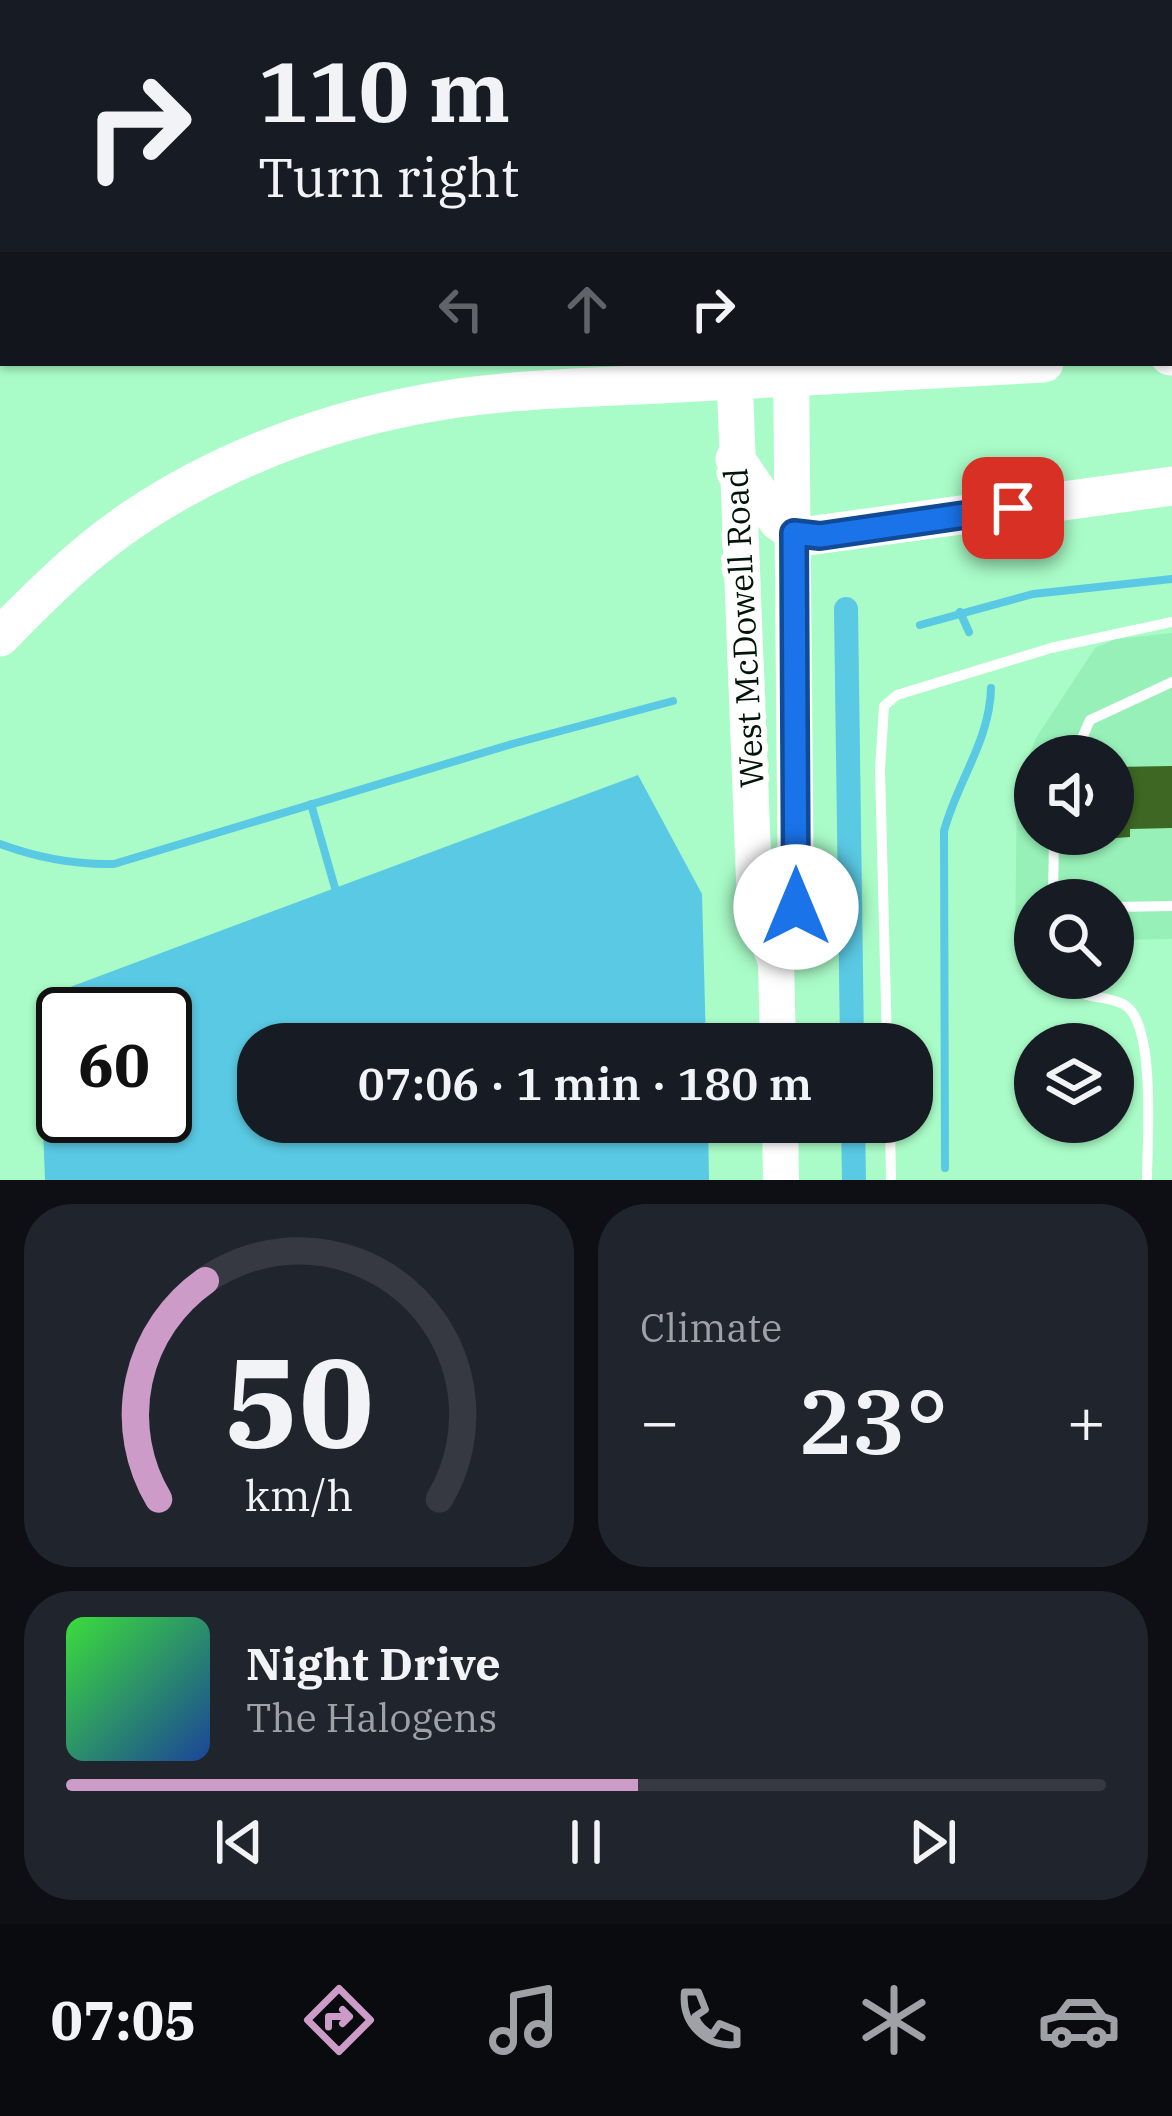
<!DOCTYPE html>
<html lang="en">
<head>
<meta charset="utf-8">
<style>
	:root { --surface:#171b24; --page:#20242c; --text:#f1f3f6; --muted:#9ea1a6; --line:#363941; --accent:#cd9bc7 }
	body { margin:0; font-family:"IBM Plex Serif",serif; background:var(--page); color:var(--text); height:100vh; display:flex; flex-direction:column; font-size:45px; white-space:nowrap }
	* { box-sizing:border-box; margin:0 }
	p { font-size:39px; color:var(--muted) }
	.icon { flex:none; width:66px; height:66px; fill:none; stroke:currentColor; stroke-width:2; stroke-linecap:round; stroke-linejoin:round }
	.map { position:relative; height:1180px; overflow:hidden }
	.side { display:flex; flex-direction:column; gap:24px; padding:24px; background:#0d0f14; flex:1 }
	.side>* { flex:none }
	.guide { position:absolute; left:0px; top:0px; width:1173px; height:366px; box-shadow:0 3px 9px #0004; background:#171b24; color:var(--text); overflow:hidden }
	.fabs { position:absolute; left:1014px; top:735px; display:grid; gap:24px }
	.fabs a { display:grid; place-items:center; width:120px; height:120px; border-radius:50%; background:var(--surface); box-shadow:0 3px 9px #0004; font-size:60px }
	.speed { position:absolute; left:36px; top:987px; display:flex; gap:24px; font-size:60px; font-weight:700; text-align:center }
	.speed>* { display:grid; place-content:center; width:156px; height:156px; border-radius:50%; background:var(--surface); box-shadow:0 3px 9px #0004; line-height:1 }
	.speed .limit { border:6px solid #111; border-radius:18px; background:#fff; color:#111 }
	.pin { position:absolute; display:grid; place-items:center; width:102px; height:102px; color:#fff; margin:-51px; border-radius:24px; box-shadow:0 6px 18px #0006 }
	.me { position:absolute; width:132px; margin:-66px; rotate:0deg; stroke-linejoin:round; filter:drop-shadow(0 0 9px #0008) }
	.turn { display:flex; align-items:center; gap:42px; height:252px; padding:0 60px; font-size:54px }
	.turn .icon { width:156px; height:156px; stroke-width:2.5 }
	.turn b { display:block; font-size:84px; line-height:102px }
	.lanes { display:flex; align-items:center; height:114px; padding:0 60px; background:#0003; justify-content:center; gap:60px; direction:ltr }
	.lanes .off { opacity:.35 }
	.big { font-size:90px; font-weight:600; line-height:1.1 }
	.side .tile { flex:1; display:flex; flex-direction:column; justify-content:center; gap:18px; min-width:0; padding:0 42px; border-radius:48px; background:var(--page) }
	.side .dial { align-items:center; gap:0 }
	.dial svg { height:312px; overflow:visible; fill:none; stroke:var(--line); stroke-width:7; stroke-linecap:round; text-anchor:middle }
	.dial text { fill:var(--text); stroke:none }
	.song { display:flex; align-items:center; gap:36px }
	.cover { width:144px; height:144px; border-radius:18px; background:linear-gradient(135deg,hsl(120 70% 55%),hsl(220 70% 35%)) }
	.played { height:12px; border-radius:6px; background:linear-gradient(90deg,var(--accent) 55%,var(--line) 55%) }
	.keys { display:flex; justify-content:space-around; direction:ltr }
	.heat { display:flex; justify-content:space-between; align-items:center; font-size:66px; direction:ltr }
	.side .tiles { flex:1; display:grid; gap:24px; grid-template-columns:1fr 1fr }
	.tile:last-child { grid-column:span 2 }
	.trip { position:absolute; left:237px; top:1023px; width:696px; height:120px; border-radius:48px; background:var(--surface); box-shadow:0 3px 9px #0004; font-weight:600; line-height:120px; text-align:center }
	.tabs { display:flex; height:192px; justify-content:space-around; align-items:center; background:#090b0e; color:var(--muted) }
	.tabs .icon { width:84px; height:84px }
	.tabs .current { color:var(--accent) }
	.tabs b { font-size:54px; color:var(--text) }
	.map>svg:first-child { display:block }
	.built { fill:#96f0b7; fill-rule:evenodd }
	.water { fill:#5ac9e3; fill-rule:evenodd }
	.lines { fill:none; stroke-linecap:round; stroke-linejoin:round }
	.stream { stroke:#5ac9e3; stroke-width:8 }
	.canal { stroke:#5ac9e3; stroke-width:24 }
	.building { fill:#3d6723 }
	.service { stroke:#fff; stroke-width:10 }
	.primary { stroke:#fff; stroke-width:36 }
	.motorway { stroke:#fff; stroke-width:39 }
	.route-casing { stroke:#114b97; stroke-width:30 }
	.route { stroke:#1a73e8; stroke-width:21 }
	.labels { text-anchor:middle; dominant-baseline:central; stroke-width:12; stroke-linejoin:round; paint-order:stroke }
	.street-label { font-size:33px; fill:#001407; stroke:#fff }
</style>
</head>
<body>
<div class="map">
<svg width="1172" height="1180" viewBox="0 0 1172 1180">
	<rect width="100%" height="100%" fill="#a9fcc7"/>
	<g class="built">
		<path d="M 394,0 L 711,0 L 711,3 L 410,3 Z"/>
		<path d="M 1172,633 L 1172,939 L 1113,940 L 1113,900 L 1035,900 L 1035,941 L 1015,941 L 1017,786 L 1036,738 L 1095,648 L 1116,639 ZM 1035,756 L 1113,756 L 1113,834 L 1035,834 Z"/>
	</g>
	<path class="water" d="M 638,775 L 702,894 L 706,1044 L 258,1044 L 258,1122 L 708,1122 L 709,1180 L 45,1180 L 38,999 ZM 63,1014 L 165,1014 L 165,1116 L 63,1116 Z"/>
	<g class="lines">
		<g class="stream">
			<path d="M 960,612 L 969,632"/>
			<path d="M 920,625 L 1033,594 L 1172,579"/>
			<path d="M 311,804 L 337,895"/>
			<path d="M 0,844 C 38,858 73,865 114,864 L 512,744 L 673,701"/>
			<path d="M 945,1168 L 944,831 C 957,782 990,740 991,688"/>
		</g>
		<g class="canal">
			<path d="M 846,609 L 852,1044"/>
			<path d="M 853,1122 L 854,1180"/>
		</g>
	</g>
	<path class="building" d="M 1172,766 L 1172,828 L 1130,829 L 1130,837 L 1116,838 L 1113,767 Z"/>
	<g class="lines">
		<g class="service">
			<path d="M 1074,756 L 1090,720 L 1172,682"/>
			<path d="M 1053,900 L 1054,834"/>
			<path d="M 1113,907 L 1172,906"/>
			<path d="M 1063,978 C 1085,1004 1098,992 1123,1004 C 1157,1020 1147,1145 1147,1180"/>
			<path d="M 887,1044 L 880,769 L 884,706 L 897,695 L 1051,648 L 1172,622"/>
			<path d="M 890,1122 L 891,1180"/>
		</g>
		<g class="primary">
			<path d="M 726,0 L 726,3"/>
			<path d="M 784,0 L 784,3"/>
			<path d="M 734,363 L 755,906 L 776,962 L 778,1044"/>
			<path d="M 776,962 L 796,907 L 791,363"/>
			<path d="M 780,1122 L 781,1180"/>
		</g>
		<g class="motorway">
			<path d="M 0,4 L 3,6"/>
			<path d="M 1170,94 L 1172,94"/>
			<path d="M 1170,243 L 1172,243"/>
			<path d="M 0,289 L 3,288"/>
			<path d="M 1170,316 L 1172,316"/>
			<path d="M 1170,356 L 1172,356"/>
			<path d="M 735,459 L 778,521 L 801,537 L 1172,486"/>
			<path d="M 0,637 C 30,606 60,576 93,549 C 180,478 297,429 407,407 C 496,388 589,388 679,383 C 801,377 923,370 1044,363"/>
		</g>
	</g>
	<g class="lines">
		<defs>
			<path id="route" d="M 796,907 L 794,533 L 820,536 L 1013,508"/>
		</defs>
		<use href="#route" class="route-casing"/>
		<use href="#route" class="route"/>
	</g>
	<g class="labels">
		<g class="street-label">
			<text transform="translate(743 628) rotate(-93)">West McDowell Road</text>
		</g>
	</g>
</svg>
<div class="fabs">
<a><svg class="icon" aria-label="sound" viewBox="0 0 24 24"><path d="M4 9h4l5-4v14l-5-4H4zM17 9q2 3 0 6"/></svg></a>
<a><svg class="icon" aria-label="search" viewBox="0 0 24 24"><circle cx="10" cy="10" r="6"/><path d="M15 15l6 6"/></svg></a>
<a><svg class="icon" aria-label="layers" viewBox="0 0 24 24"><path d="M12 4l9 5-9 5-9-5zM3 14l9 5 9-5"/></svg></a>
</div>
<div class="speed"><div class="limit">60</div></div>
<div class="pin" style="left:1013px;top:508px;background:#d93025"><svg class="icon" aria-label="arrive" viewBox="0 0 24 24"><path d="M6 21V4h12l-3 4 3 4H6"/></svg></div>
<svg class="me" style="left:796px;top:907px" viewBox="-20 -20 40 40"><circle r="19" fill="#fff"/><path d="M0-13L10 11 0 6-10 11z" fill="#1a73e8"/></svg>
<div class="trip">07:06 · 1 min · 180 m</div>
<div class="guide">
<div class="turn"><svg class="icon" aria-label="right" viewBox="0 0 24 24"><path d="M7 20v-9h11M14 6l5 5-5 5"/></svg><div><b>110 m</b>Turn right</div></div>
<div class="lanes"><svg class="icon off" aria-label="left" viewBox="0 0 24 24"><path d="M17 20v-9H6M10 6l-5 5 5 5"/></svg><svg class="icon off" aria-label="ahead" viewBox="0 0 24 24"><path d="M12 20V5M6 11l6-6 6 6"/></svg><svg class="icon" aria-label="right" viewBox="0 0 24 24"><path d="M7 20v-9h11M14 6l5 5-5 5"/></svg></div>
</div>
</div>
<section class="side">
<div class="tiles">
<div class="tile dial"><svg viewBox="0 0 100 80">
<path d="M14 69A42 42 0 1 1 86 69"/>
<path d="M14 69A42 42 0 0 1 26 13" stroke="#cd9bc7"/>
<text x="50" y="56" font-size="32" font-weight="700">50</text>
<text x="50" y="72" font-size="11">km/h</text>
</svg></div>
<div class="tile"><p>Climate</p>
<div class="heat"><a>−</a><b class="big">23°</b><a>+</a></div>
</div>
<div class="tile">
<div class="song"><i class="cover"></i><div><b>Night Drive</b><p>The Halogens</p></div></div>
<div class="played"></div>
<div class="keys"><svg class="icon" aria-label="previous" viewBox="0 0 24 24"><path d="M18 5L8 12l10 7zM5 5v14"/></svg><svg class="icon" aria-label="pause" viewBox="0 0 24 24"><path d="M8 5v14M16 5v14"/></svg><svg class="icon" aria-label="next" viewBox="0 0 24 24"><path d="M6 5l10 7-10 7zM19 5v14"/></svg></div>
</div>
</div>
</section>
<nav class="tabs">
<b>07:05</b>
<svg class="icon current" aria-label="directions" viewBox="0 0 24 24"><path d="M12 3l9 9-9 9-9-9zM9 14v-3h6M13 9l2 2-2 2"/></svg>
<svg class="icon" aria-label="music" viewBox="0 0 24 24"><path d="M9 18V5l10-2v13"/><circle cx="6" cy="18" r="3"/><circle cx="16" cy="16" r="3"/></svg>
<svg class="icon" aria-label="phone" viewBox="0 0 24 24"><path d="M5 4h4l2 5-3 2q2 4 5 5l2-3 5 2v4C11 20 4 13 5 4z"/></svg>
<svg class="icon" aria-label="climate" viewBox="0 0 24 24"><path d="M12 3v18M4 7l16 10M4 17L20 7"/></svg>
<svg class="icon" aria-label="car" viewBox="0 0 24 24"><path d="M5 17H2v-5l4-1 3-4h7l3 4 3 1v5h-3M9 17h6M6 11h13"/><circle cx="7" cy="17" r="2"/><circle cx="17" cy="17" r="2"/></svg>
</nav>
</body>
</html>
